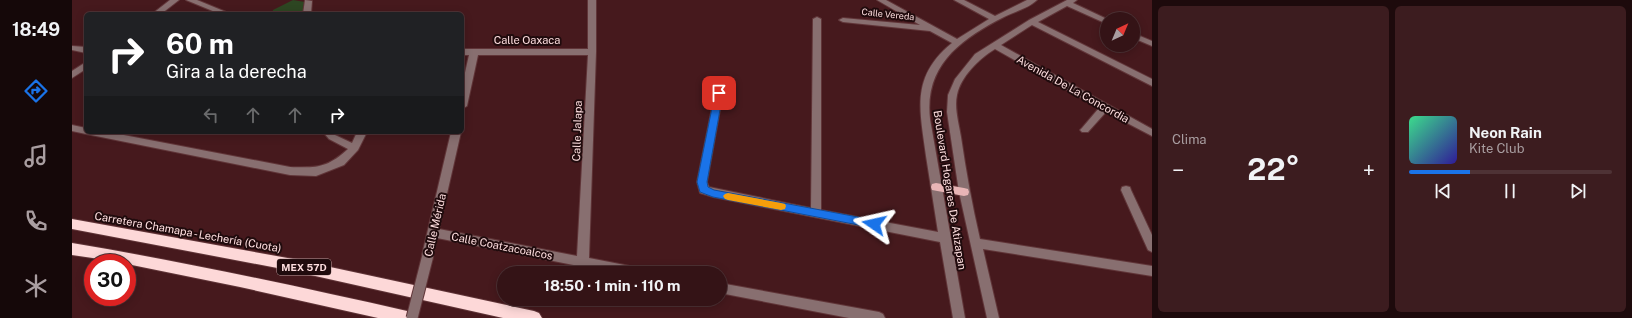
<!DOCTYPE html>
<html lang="es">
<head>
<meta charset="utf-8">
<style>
	:root { --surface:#341316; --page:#3c1c1f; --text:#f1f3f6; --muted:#a99ea1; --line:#4e3235; --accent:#1a73e8 }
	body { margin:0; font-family:"Public Sans",sans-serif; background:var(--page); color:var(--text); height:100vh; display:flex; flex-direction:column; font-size:15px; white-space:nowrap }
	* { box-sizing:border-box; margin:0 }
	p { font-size:13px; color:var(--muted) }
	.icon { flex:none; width:22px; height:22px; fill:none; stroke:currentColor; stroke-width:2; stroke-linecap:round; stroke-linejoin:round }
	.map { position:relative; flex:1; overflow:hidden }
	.sheet { display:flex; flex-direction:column; gap:6px; padding:6px; background:#1d0a0c; width:480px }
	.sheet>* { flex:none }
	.hud { position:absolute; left:12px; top:12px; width:380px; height:122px; border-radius:6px; box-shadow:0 2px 10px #0003,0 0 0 1px var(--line); background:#202124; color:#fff; overflow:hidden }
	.needle { width:26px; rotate:44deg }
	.buttons { position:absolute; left:1028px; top:12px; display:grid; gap:8px }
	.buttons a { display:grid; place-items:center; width:40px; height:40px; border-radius:50%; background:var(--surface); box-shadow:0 2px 10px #0003,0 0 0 1px var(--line); font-size:20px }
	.speed { position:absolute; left:12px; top:254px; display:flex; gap:8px; font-size:20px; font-weight:700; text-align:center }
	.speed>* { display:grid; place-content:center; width:52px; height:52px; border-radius:50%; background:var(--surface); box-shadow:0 2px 10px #0003,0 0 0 1px var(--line); line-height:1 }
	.speed .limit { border:6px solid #d22; background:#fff; color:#111 }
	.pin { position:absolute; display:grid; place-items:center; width:34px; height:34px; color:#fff; margin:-17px; border-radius:8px; box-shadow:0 2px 6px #0006 }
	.me { position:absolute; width:44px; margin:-22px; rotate:281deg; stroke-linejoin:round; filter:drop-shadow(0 0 3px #0008) }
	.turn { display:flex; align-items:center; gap:14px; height:84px; padding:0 16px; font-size:18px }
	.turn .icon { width:52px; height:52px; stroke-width:2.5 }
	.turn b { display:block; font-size:28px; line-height:34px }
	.lanes { display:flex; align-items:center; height:38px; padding:0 16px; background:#0003; justify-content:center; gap:20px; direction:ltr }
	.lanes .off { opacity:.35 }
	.big { font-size:30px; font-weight:700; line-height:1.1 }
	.sheet .tile { flex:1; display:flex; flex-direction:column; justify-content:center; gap:6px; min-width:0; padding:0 14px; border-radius:6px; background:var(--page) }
	.song { display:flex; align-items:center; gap:12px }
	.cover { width:48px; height:48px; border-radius:6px; background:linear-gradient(135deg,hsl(150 70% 55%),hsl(250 70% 35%)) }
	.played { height:4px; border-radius:2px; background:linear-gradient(90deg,var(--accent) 30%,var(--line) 30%) }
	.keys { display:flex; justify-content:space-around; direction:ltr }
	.heat { display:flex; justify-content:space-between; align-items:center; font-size:22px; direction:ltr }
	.sheet .tiles { flex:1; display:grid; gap:6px; grid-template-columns:repeat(2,1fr) }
	.trip { position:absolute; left:425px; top:266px; width:230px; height:40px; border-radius:20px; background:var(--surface); box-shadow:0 2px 10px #0003,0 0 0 1px var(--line); font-weight:700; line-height:40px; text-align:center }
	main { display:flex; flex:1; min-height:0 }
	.dock { display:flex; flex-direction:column; width:72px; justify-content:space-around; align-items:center; background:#150809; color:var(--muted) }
	.dock .icon { width:28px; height:28px }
	.dock .current { color:var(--accent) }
	.dock b { font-size:18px; color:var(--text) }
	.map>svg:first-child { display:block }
	.green { fill:#2d4622 }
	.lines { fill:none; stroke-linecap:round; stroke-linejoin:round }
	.minor-casing { stroke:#603538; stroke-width:2 }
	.major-casing { stroke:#603538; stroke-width:2 }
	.highway-casing { stroke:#603538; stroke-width:2 }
	.minor { fill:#886f70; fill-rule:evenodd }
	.major { fill:#e8b5b6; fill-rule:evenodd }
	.highway { fill:#fdd8d8; fill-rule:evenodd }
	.minor-bridge-casing { stroke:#603538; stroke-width:13; stroke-linecap:butt }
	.minor-bridge { stroke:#886f70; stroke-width:11 }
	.route { fill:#1a73e8; stroke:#114b97 }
	.slow { fill:#f59e0b }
	.labels { text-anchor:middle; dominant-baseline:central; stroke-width:4; stroke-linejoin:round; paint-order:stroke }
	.far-street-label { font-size:9px; fill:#fededf; stroke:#200b0d }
	.shield { fill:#200b0d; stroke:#bb9fa0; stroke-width:1 }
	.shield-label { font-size:10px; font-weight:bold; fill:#fededf }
	.street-label { font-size:11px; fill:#fededf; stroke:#200b0d }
</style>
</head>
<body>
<main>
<nav class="dock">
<b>18:49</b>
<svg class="icon current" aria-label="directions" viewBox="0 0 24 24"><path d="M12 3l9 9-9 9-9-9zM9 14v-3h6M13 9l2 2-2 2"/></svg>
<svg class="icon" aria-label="music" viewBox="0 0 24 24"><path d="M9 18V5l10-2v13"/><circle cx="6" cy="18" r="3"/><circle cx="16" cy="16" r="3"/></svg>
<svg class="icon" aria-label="phone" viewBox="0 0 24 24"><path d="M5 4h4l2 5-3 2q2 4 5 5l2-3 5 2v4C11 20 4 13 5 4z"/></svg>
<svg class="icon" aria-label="climate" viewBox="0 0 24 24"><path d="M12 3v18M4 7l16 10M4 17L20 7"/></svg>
</nav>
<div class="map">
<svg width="1080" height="318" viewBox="0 0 1080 318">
	<rect width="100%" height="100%" fill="#46191d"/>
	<path class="green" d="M 221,0 L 233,2 L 233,14 L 200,14 L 201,10 Z"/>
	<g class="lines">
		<defs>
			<g id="minor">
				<path d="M 98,0 L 107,0 L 89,14 L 80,14 Z"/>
				<path d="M 114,0 L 125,0 L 159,14 L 148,14 Z"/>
				<path d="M 233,0 L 240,1 L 239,14 L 231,14 Z"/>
				<path d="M 516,0 L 524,0 L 524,52 L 517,258 L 568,268 L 572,269 L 574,273 L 542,273 L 365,238 L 360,258 L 356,260 L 352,258 L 350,255 L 379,132 L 389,132 L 367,229 L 505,256 L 516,55 L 406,55 L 395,106 L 390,109 L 390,86 L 397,55 L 390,55 L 390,49 L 516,49 Z"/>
				<path d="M 805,0 L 814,0 L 885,39 L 917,19 L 882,0 L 892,0 L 923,16 L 955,0 L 965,0 C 957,8 942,12 932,17 C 889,39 852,65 858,119 L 893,318 L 881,318 L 868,242 L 641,197 L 628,193 L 625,182 L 643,93 L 647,90 L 651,93 L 635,182 L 637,187 L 739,208 L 741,19 L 745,17 L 749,19 L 749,210 L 866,232 C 862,207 858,181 854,156 C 848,110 838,77 880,43 L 858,31 L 771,22 L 767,20 L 771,18 L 848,25 Z"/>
				<path d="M 995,0 L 1005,0 L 1001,3 L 1035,19 L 1035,24 L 995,6 L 966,22 L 1080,79 L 1080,86 L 960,25 L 929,45 L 1080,129 L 1080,136 L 1034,112 L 1016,132 L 1010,132 L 1008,130 L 1010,128 L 1027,108 L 923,49 C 907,59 889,76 885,95 C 882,108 887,124 889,137 C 894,171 900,205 908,239 L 1080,266 L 1080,276 L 911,249 L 927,318 L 915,318 L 887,192 L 875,112 L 876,95 L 883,79 L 903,54 L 957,20 Z"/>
				<path d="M 1061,33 L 1080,41 L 1080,46 L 1061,38 Z"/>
				<path d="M 0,46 L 14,47 L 14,53 L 0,50 Z"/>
				<path d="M 14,62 L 14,69 L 0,78 L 0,71 Z"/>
				<path d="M 0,125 L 14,128 L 14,132 L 36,132 L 218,167 C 245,168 255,168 276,149 L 257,139 L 251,132 L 261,132 L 263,135 L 280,143 L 285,132 L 295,132 L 286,150 L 272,165 L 244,176 L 218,175 L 14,134 L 0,131 Z"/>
				<path d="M 1054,186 L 1058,187 L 1059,190 L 1080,235 L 1080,252 L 1076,250 L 1049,190 L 1050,187 Z"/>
				<path d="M 648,283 L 807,312 L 811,314 L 813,318 L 777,318 L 648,293 Z"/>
			</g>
			<path id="major" d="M 864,183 L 892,188 L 896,189 L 897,192 L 896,195 L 892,196 L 860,190 L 859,187 L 860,184 Z"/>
			<g id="highway">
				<path d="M 0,219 L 221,259 L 462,311 L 467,313 L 470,318 L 431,318 L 221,271 L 0,229 Z"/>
				<path d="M 0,243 C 113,262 224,286 335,311 L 340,313 L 343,318 L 306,318 L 168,287 L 55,264 L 55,263 L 0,255 Z"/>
			</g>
		</defs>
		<use href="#minor" class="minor-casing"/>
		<use href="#major" class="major-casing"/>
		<use href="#highway" class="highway-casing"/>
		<use href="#minor" class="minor"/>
		<use href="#major" class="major"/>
		<use href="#highway" class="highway"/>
		<defs>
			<path id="minor-bridge" d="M 340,318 L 356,255"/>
		</defs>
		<use href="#minor-bridge" class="minor-bridge-casing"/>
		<use href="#minor-bridge" class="minor-bridge"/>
	</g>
	<path class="route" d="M 647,91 L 651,93 L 635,182 L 636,187 L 642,190 L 802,220 L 805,221 L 807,224 L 805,227 L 802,228 L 641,197 L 628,192 L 625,182 L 643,93 Z"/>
	<path class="slow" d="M 656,193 L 709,203 L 713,204 L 714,206 L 713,209 L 709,210 L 656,200 L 653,199 L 651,196 L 653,194 Z"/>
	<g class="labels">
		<g class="far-street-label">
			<text transform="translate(816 14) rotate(6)">Calle Vereda</text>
		</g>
		<rect class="shield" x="205" y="259" width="54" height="16" rx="3"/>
		<g class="shield-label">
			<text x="232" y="267">MEX 57D</text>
		</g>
		<g class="street-label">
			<text x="455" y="40">Calle Oaxaca</text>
			<text transform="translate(1001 89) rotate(29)">Avenida De La Concordia</text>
			<text transform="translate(505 131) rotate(-88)">Calle Jalapa</text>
			<text transform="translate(878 190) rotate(81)">Boulevard Hogares De Atizapan</text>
			<text transform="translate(363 225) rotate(-77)">Calle Mérida</text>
			<text transform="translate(116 232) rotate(10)">Carretera Chamapa - Lechería (Cuota)</text>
			<text transform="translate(430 246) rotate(11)">Calle Coatzacoalcos</text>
		</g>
	</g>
</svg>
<div class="buttons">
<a><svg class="needle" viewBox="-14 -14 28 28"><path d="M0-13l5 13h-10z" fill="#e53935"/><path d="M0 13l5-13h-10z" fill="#a99ea1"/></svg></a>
</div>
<div class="speed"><div class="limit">30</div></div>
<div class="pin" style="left:647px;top:93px;background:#d93025"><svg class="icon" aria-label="arrive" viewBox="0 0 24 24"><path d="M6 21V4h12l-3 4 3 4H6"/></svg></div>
<svg class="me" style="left:802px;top:224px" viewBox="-20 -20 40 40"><path d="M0-17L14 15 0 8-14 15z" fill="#1a73e8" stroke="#fff" stroke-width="4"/></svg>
<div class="trip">18:50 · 1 min · 110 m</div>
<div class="hud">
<div class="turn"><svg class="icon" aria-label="right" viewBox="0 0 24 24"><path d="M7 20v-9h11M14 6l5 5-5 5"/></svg><div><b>60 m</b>Gira a la derecha</div></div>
<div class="lanes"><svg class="icon off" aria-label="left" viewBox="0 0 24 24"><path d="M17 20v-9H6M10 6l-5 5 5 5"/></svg><svg class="icon off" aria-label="ahead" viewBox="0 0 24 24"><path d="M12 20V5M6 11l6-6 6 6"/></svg><svg class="icon off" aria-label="ahead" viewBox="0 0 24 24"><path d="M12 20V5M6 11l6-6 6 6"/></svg><svg class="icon" aria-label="right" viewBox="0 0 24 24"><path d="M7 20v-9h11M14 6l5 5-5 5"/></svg></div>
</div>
</div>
<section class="sheet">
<div class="tiles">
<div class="tile"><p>Clima</p>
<div class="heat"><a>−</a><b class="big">22°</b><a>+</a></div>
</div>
<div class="tile">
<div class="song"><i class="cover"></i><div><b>Neon Rain</b><p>Kite Club</p></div></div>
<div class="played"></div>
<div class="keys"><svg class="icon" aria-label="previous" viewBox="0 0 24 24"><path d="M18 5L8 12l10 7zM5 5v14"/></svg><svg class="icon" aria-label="pause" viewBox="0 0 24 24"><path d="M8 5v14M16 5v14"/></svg><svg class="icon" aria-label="next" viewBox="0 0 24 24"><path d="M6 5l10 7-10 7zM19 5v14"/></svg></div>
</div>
</div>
</section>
</main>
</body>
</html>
